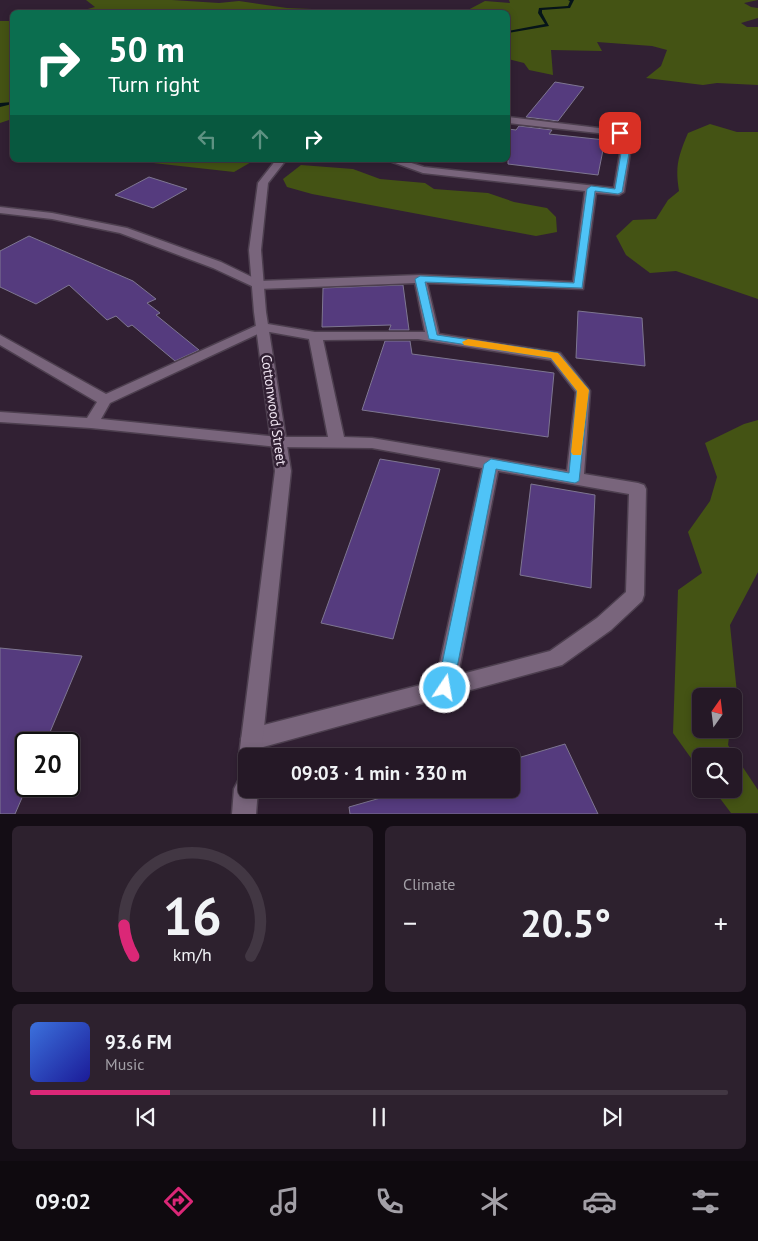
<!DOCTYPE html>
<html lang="en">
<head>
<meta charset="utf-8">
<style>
	:root { --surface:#251826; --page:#2d212e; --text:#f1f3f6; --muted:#a3a0a7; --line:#423743; --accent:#db2777 }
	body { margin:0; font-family:"PT Sans",sans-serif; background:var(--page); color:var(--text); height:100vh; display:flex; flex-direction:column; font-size:19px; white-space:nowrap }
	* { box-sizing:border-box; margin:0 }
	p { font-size:16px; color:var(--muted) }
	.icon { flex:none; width:28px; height:28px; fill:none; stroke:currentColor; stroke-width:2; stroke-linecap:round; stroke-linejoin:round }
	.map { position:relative; height:814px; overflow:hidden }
	.sheet { display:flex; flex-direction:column; gap:12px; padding:12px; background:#140d15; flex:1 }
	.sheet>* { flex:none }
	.guide { position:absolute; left:10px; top:10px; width:500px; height:152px; border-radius:8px; box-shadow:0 2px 8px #0003,0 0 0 1px var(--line); background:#0b6e4f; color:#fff; overflow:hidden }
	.needle { width:32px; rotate:14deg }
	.controls { position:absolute; left:692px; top:688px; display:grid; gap:10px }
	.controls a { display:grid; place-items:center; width:50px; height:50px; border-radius:8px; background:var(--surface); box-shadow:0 2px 8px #0003,0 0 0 1px var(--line); font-size:25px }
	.speed { position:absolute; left:15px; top:732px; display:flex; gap:10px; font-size:25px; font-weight:700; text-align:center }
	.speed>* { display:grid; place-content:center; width:65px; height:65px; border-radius:50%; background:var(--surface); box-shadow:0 2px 8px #0003,0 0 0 1px var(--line); line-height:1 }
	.speed .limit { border:2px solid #111; border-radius:8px; background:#fff; color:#111 }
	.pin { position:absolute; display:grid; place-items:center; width:42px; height:42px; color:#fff; margin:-21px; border-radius:10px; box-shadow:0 2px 8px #0006 }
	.me { position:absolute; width:55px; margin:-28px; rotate:12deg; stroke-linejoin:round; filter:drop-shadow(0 0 4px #0008) }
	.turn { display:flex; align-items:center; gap:18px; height:105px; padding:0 15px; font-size:22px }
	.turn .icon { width:65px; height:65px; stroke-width:2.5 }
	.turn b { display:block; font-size:35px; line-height:42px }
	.lanes { display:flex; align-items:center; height:48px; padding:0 15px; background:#0003; justify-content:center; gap:25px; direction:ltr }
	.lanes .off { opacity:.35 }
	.big { font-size:38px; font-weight:700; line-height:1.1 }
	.sheet .tile { flex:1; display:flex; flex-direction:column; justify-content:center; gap:8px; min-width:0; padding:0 18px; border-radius:8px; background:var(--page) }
	.sheet .dial { align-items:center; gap:0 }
	.dial svg { height:130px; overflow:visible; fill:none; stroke:var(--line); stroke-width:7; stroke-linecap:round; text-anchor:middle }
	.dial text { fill:var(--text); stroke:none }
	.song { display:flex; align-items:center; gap:15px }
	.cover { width:60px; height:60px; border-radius:8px; background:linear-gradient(135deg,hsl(220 70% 55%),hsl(240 70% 35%)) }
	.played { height:5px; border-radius:2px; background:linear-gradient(90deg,var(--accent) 20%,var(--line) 20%) }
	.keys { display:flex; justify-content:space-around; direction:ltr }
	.heat { display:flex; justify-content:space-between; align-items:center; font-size:28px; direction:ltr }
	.sheet .tiles { flex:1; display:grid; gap:12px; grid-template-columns:1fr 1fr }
	.tile:last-child { grid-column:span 2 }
	.trip { position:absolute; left:238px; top:748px; width:282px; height:50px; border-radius:8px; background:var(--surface); box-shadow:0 2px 8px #0003,0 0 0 1px var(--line); font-weight:700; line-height:50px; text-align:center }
	.menu { display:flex; height:80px; justify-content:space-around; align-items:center; background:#0f0a0f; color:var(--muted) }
	.menu .icon { width:35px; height:35px }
	.menu .active { color:var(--accent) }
	.menu b { font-size:22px; color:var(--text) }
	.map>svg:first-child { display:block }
	.forest { fill:#445314 }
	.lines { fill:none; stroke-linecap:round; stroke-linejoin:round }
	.stream { fill:#061419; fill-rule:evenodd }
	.building { fill:#553b7e; stroke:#7e7691 }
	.service-casing { stroke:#4d3f4f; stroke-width:3 }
	.minor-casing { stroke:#4d3f4f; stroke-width:3 }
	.service { fill:#79657c; fill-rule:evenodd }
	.minor { fill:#79657c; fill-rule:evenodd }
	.route { fill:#4fc3f7; stroke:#337fa1 }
	.slow { fill:#f59e0b }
	.labels { text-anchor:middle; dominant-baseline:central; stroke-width:5; stroke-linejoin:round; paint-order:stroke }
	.street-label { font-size:14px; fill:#f3e8f5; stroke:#312033 }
</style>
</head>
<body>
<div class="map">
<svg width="758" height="814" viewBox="0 0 758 814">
	<rect width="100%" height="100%" fill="#312033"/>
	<g class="forest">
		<path d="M 86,0 L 172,0 L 219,3 L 239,1 L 287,8 L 337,10 L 341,12 L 83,12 L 84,10 L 95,7 Z"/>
		<path d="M 509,0 L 758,0 L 744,3 L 751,7 L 758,8 L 758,18 L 741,23 L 747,27 L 758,27 L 758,85 L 717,83 L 703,85 L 646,78 L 661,66 L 667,50 L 652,46 L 597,42 L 602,51 L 551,50 L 553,75 L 529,70 L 524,63 L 508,59 L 508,12 L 464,12 L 485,1 L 510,3 Z"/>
		<path d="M 0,21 L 12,21 L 12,119 L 0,123 Z"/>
		<path d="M 710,124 L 737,132 L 758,132 L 758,299 L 676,271 L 650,273 L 626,255 L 616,236 L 633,220 L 656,219 L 668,200 L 679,191 C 675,166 678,157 688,133 Z"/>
		<path d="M 126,160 L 251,160 L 253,161 L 234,172 Z"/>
		<path d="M 301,165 L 353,169 L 380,179 L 425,183 L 434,189 L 488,193 L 514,202 L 547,208 L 556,217 L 557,232 L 536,236 L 312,194 L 287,187 L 283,179 Z"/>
		<path d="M 758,420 L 758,572 L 730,625 L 737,693 L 734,710 L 734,696 L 701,696 L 701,729 L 730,729 L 728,745 L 758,790 L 758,813 L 731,813 L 713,789 L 734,789 L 734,756 L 701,756 L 701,772 L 673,733 L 678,590 L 702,573 L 688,532 L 710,501 L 717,477 L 705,443 L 744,424 Z"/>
	</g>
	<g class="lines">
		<g class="stream">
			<path d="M 568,0 L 574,0 L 570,8 L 542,10 L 542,13 L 549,26 L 508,33 L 508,31 L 545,24 L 538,13 L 539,8 L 568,6 L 570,1 Z"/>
			<path d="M 12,102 L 12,104 L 0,107 L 0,103 Z"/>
		</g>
	</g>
	<g class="building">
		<path d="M 555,82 L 584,87 L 558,121 L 526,117 Z"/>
		<path d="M 519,126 L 552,130 L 549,134 L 605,140 L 598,175 L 508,164 L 508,129 L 516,130 Z"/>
		<path d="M 149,177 L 187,189 L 153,208 L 115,195 Z"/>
		<path d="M 29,236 L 133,281 L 156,299 L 147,303 L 160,313 L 156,315 L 199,350 L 175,361 L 132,325 L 128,327 L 116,316 L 107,320 L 69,285 L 36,304 L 0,287 L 0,251 Z"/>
		<path d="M 403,285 L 409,330 L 389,330 L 391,325 L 322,327 L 323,288 Z"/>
		<path d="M 578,311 L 642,318 L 645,366 L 576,358 Z"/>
		<path d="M 385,341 L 410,341 L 412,354 L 554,373 L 548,437 L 362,410 Z"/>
		<path d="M 380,459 L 440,469 L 393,639 L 321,623 Z"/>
		<path d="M 531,484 L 595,495 L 591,588 L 520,575 Z"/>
		<path d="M 0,648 L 82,656 L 45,744 L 26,744 L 27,786 L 15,814 L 0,814 Z"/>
		<path d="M 565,744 L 598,814 L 350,814 L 349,807 L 412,789 L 511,789 L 511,760 Z"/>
	</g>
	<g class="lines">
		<defs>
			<path id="service" d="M 508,117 L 623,131 L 630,153 L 624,192 L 619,195 L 596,193 L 583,289 L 427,283 L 439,334 L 560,353 L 588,388 L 590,391 L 584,474 L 638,483 L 644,485 L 646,489 L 644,595 L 642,601 L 611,630 L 562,665 L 252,750 L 244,747 L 241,739 L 244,731 L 252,728 L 436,681 L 482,468 L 372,448 L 278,447 L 91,428 L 0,422 L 0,412 L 87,418 L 97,402 L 0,345 L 0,335 L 106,394 L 262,323 L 315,332 L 425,332 L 415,283 L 258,289 L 213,268 L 120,233 L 52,219 L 0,213 L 0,207 L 52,213 L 127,228 L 221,262 L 260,281 L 420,275 L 573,282 L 585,191 L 423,173 L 387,160 L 402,160 L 424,167 L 614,188 L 620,153 L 616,135 L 508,123 ZM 264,331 L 309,339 L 328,437 L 278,437 L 101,419 L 110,403 ZM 418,339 L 551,360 L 576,392 L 567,471 L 372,438 L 344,437 L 323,340 ZM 498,471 L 629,494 L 626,592 L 597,618 L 550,651 L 458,675 Z"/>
			<g id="minor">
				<path d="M 276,160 L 286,160 L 268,183 L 261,250 L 266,312 L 291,471 L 261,756 L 246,756 L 246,765 L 242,764 L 239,756 L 275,471 L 254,312 L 249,250 L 258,183 Z"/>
				<path d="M 246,777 L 246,789 L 258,789 L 256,814 L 232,814 L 234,789 L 238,781 Z"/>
			</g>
		</defs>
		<use href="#service" class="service-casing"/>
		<use href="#minor" class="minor-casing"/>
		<use href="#service" class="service"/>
		<use href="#minor" class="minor"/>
	</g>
	<path class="route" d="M 617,131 L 623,133 L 629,153 L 622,192 L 618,194 L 595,191 L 582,288 L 425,282 L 437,335 L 558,353 L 589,390 L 579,481 L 575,483 L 496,469 L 453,688 L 450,693 L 445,696 L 439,693 L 437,688 L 484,464 L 491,459 L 569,473 L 577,391 L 551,358 L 429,339 L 415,279 L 420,276 L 574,283 L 587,189 L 591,186 L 615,189 L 621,153 Z"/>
	<path class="slow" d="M 468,339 L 558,353 L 589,390 L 581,455 L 573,455 L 571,452 L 577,391 L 551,358 L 464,345 L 462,342 Z"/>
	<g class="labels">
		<g class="street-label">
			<text transform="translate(274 410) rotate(82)">Cottonwood Street</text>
		</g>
	</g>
</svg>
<div class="controls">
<a><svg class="needle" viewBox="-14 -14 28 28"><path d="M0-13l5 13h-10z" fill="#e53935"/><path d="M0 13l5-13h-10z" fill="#a3a0a7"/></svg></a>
<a><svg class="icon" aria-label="search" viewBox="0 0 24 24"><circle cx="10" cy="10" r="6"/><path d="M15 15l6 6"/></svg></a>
</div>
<div class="speed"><div class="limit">20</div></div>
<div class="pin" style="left:620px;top:133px;background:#d93025"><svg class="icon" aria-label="arrive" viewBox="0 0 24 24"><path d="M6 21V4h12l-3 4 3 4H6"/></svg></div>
<svg class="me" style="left:445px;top:688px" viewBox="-20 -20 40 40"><circle r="17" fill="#4fc3f7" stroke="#fff" stroke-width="3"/><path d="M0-11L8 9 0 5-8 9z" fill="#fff"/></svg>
<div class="trip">09:03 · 1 min · 330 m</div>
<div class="guide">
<div class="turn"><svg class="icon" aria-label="right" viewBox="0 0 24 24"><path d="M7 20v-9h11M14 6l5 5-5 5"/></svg><div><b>50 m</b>Turn right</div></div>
<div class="lanes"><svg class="icon off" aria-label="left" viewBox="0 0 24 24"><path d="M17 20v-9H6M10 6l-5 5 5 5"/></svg><svg class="icon off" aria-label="ahead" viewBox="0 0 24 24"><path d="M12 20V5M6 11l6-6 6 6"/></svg><svg class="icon" aria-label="right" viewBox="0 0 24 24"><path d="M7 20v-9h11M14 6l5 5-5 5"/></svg></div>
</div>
</div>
<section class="sheet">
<div class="tiles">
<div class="tile dial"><svg viewBox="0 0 100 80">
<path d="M14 69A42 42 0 1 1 86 69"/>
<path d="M14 69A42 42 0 0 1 8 50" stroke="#db2777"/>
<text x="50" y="56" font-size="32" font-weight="700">16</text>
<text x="50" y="72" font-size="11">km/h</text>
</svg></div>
<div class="tile"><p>Climate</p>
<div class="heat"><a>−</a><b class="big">20.5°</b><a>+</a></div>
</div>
<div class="tile">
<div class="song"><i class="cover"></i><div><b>93.6 FM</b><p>Music</p></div></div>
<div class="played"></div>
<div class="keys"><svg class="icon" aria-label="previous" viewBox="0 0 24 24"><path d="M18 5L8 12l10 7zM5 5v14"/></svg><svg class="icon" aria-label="pause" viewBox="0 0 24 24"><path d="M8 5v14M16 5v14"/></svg><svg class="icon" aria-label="next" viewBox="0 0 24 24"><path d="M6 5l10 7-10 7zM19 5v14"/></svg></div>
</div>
</div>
</section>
<nav class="menu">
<b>09:02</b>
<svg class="icon active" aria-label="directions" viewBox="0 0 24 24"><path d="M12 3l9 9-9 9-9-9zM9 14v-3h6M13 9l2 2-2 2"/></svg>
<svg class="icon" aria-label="music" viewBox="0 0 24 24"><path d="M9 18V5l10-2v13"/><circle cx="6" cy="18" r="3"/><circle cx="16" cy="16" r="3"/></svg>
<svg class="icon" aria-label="phone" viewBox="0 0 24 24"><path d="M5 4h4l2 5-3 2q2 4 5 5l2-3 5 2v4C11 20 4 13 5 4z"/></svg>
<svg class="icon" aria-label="climate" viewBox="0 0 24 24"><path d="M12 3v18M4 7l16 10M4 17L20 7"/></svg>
<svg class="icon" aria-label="car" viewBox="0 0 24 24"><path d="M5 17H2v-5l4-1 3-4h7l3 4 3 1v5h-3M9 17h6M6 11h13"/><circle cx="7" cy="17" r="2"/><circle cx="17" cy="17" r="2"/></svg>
<svg class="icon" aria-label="filters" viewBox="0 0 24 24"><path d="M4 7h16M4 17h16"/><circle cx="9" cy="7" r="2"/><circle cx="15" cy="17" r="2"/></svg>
</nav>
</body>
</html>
